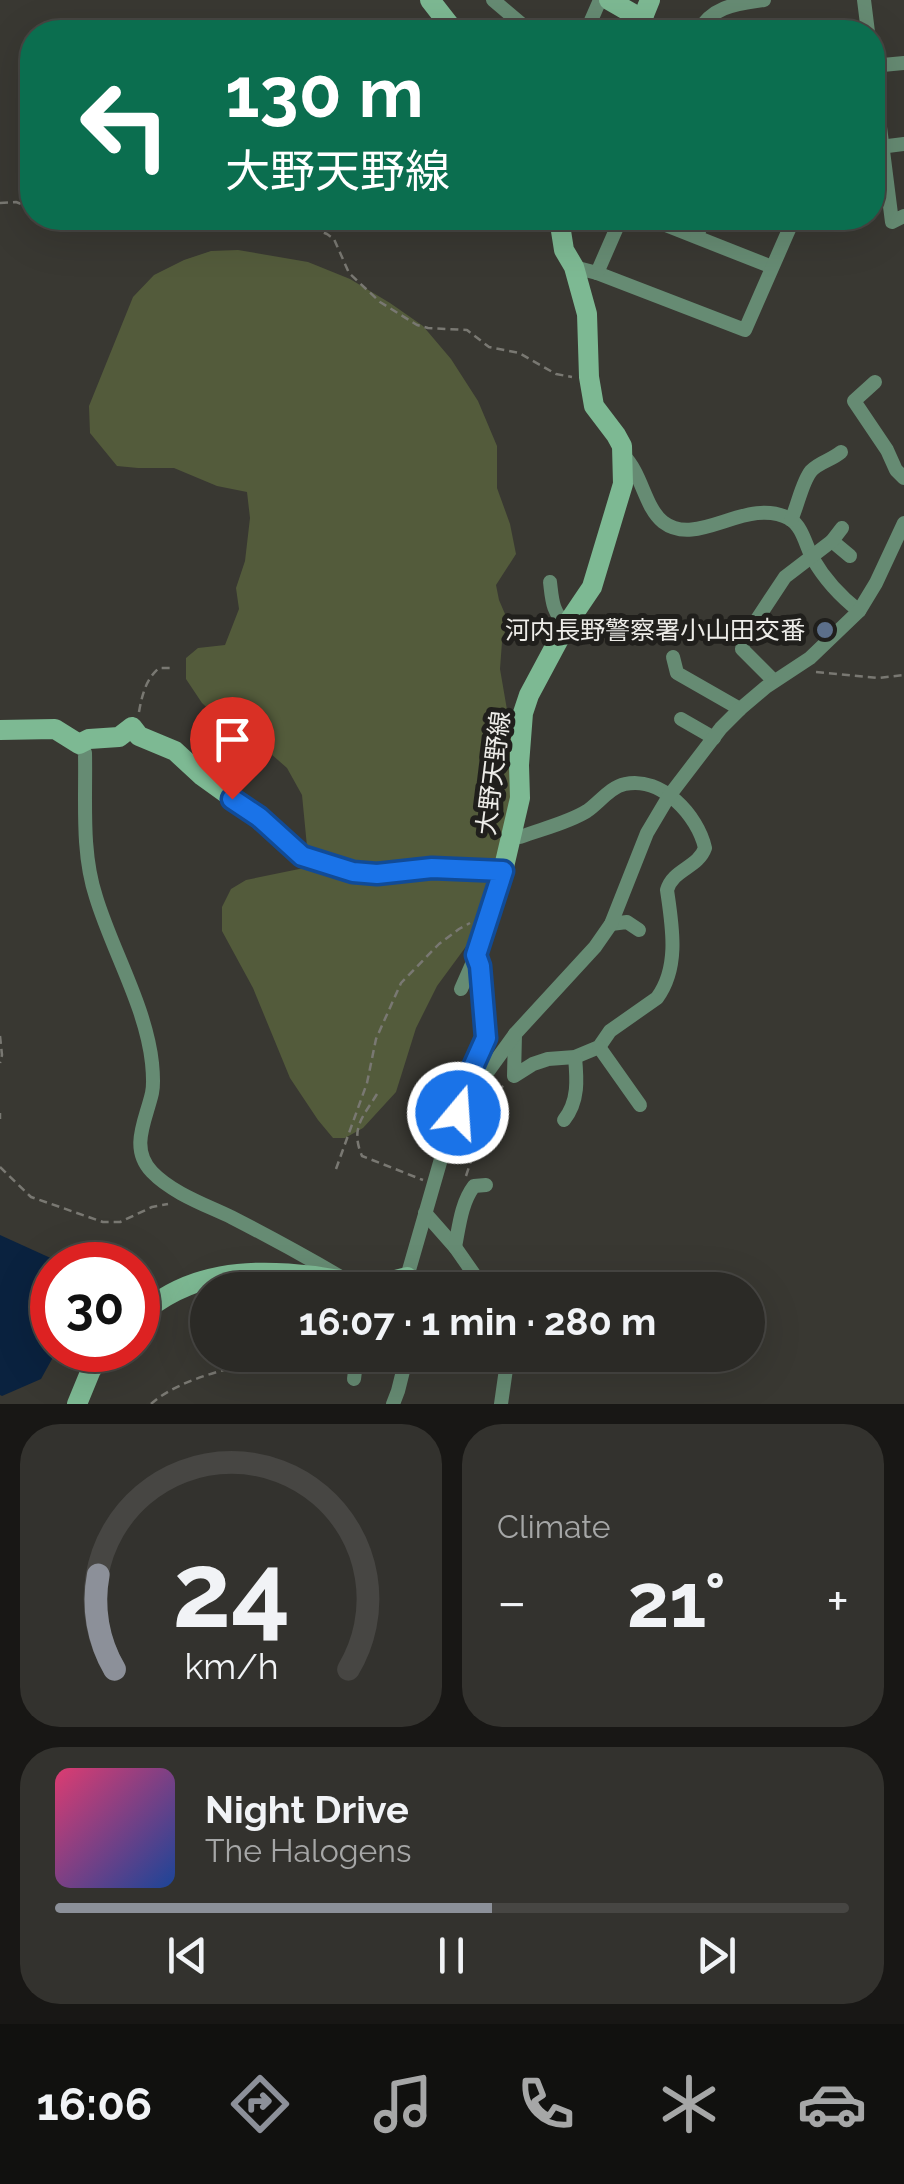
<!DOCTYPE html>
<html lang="en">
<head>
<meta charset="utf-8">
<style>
	:root { --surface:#2b2a26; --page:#33322e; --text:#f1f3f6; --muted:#a6a7a7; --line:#474643; --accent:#8c9099 }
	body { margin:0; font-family:Raleway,"Noto Sans JP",sans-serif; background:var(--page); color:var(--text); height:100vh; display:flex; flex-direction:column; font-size:38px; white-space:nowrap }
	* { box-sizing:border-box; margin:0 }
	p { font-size:32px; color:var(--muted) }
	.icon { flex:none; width:55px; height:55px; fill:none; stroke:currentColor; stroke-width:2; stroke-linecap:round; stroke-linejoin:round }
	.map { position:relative; height:1404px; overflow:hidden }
	.side { display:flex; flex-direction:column; gap:20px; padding:20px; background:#181715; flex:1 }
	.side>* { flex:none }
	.guide { position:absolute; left:20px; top:20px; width:865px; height:210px; border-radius:40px; box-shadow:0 10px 40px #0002,0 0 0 2px var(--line); background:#0b6e4f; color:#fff; overflow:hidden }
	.speed { position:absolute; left:30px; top:1242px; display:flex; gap:20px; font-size:50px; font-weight:700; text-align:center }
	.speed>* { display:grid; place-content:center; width:130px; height:130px; border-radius:50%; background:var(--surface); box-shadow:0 10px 40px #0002,0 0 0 2px var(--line); line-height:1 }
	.speed .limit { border:15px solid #d22; background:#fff; color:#111 }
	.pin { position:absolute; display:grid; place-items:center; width:85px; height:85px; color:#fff; margin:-102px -42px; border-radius:50% 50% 50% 0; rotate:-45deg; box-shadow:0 0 10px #0007 }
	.pin .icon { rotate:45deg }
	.me { position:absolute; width:110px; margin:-55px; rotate:18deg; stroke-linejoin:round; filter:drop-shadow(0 0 8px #0008) }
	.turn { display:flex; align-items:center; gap:35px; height:210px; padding:0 40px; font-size:45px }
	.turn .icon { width:130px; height:130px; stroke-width:2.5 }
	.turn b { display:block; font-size:70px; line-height:85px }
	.big { font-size:75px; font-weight:700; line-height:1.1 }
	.side .card { flex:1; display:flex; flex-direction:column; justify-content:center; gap:15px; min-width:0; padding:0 35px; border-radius:40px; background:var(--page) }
	.side .dial { align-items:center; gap:0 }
	.dial svg { height:260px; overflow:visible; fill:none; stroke:var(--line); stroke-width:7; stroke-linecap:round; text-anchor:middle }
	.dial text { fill:var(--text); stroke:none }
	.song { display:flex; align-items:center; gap:30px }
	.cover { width:120px; height:120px; border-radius:15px; background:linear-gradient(135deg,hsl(340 70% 55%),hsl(220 70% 35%)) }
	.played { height:10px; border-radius:5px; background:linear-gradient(90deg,var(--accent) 55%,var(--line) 55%) }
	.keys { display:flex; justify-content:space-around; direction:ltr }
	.heat { display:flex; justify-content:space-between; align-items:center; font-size:55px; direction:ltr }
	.side .tiles { flex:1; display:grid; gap:20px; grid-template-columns:1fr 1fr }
	.card:last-child { grid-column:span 2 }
	.trip { position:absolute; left:190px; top:1272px; width:575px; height:100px; border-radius:50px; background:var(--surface); box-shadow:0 10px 40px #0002,0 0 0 2px var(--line); font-weight:700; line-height:100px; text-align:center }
	.menu { display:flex; height:160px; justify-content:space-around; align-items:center; background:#11110f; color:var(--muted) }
	.menu .icon { width:70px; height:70px }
	.menu .on { color:var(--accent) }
	.menu b { font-size:45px; color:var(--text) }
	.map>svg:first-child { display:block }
	.green { fill:#535b3b }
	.water { fill:#0a223f }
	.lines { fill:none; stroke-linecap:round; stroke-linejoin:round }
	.path { stroke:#797872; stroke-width:2.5; stroke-dasharray:8 5; stroke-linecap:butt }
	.street { stroke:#668b73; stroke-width:14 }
	.secondary { stroke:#7db993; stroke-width:20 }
	.route-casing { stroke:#114b97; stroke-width:25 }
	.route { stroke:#1a73e8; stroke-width:18 }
	.service-dot { fill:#5c6f8a; stroke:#201f1c; stroke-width:4 }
	.labels { text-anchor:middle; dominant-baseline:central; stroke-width:10; stroke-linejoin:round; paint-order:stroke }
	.poi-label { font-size:25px; fill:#edece8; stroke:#201f1c; text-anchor:end }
	.street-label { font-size:25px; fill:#edece8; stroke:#201f1c }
</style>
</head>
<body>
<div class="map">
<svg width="904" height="1404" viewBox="0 0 904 1404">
	<rect width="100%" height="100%" fill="#393832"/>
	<path class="green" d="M 238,250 L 308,262 L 350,279 L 390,303 L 423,326 L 451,359 L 478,401 L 497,446 L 497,488 L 510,524 L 516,554 L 496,585 L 499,600 L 508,621 L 502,642 L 500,669 L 516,762 L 519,831 L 484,922 L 437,986 L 416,1028 L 396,1092 L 363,1128 L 345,1138 L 333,1138 L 318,1120 L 290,1078 L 253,988 L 222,931 L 222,907 L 231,889 L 246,880 L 309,867 L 302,795 L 287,768 L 253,738 L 220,720 L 202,703 L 186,679 L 186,658 L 198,648 L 225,645 L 239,609 L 236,588 L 245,561 L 250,518 L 247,492 L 217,486 L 174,468 L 138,468 L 117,466 L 90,433 L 89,406 L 133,297 L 154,275 L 184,260 L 211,251 Z"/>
	<path class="water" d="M 0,1235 L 66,1265 L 52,1265 L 52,1350 L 57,1350 L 41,1379 L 2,1396 L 0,1395 Z"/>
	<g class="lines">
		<g class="path">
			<path d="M 0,203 L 16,202 L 32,208"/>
			<path d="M 61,218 C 85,226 105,237 127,218"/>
			<path d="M 262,218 L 280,228 L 317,230 L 327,234 L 334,239 L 349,273 L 380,302 L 417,325 L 428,328 L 467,330 L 489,347 L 519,353 L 556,374 L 572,377"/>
			<path d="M 816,672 L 879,678 L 904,675"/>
			<path d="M 139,712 C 142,695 146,679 159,668 L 170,668"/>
			<path d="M 0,1036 L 2,1055 L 0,1063"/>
			<path d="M 377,1094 C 363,1117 350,1128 362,1156 L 423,1180"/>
			<path d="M 0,1113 L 0,1119"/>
			<path d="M 0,1167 L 31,1197 L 103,1222 L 120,1222 L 152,1207 L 168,1204"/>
			<path d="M 336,1169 L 367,1083 L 376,1039 L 401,983 L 439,944 L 459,929 L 470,923"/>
			<path d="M 466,1176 L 492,1097 L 505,1084"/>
			<path d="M 151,1404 C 182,1376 242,1366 282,1355"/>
		</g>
		<g class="street">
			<path d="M 493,0 L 531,32"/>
			<path d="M 864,0 L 868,32"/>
			<path d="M 642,19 L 665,32"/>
			<path d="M 586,32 L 600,0"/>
			<path d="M 698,32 C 712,6 736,4 764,0"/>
			<path d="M 872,64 L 892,222 L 904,216"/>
			<path d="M 872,66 L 904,63"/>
			<path d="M 872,148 L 904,144"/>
			<path d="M 648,218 L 772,267"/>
			<path d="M 697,236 L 704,218"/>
			<path d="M 574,267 L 597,273 L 745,330 L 794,218"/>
			<path d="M 597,273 L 621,218"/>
			<path d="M 875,382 L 854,401 L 887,450 L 896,470 L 904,478"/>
			<path d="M 624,456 C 642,474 645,508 663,522 C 698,549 747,495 790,519 C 803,527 806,547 813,559 C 825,580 840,596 859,611"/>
			<path d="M 791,520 C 798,505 802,482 811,471 C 819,462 832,460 841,452"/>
			<path d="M 832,541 L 850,556"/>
			<path d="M 550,582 C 552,598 552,614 567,624"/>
			<path d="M 673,657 L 677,673 L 740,709"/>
			<path d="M 774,681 L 742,649 L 744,639 L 785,577 L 832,541 L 842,528"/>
			<path d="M 681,719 L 714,738"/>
			<path d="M 79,744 L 85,753 C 86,800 81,852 96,897 C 112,950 146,1007 152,1063 C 153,1073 154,1084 152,1093 C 146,1120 129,1148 152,1172 C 172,1193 206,1205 231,1217 C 268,1236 303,1255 339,1276"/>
			<path d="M 511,837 L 520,837 C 541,829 568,823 587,811 C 599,803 610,787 625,784 C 662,776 698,816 705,848 C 698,868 673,869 667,890 C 672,925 680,967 657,998 L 610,1031 L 599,1047 L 575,1057 L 548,1059 L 533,1064 L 514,1076 L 515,1034"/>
			<path d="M 611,924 L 627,922 L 639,930"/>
			<path d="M 461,989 L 476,955"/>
			<path d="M 599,1047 L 640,1105"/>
			<path d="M 458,1113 L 515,1034 L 595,947 L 611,924 L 647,833 L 669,796 L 721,728 L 740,709 L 766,687 L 810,658 L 859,611 L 876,583 L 904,523"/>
			<path d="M 564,1120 C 579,1101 577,1079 575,1057"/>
			<path d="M 425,1213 L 455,1247 L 485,1290"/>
			<path d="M 455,1247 C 459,1227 461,1203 474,1186 L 486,1185"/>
			<path d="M 409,1290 L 407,1277 L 443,1152 L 458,1113 L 460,1096 L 486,1038 L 480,966 L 476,955 L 503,871"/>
			<path d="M 354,1379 L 357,1355"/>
			<path d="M 393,1404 L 398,1391 L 407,1355"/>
			<path d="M 501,1404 L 508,1355"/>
		</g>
		<g class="secondary">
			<path d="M 430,0 L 455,32"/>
			<path d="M 609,0 L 642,19"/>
			<path d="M 637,32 L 650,0"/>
			<path d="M 0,730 L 55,729 L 79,744 L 89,739 L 119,737 L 132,727 L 139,736 L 175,751 L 202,776 L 259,817 L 302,856 L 353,872 L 377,874 L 432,868 L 503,871 L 520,798 L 519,765 L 523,713 L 529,695 L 567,624 L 592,587 L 623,484 L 622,446 L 616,435 L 594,406 L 589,377 L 587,314 L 574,267 L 564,250 L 561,231 L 562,218"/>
			<path d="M 138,1317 C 189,1271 250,1268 314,1276 C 346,1281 376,1287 407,1277"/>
			<path d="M 77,1404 L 91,1370 L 106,1350"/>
		</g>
	</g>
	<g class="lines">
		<defs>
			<path id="route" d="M 232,799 L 259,817 L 302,856 L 353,872 L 377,874 L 432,868 L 503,871 L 476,955 L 480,966 L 486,1038 L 460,1096 L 458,1113"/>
		</defs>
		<use href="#route" class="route-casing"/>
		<use href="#route" class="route"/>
	</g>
	<circle class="service-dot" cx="825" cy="630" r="10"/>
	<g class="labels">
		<g class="poi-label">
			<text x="805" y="630">河内長野警察署小山田交番</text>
		</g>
		<g class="street-label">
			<text transform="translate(493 773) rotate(-83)">大野天野線</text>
		</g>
	</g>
</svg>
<div class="speed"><div class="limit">30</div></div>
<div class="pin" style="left:232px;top:799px;background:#d93025"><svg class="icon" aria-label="arrive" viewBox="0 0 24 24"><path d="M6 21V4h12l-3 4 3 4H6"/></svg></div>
<svg class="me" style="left:458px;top:1113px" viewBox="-20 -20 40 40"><circle r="17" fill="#1a73e8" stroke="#fff" stroke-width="3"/><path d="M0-11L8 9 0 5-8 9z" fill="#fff"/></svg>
<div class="trip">16:07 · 1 min · 280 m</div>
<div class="guide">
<div class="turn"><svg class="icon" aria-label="left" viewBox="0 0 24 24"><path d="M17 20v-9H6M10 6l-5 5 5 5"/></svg><div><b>130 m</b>大野天野線</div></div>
</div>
</div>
<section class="side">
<div class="tiles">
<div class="card dial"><svg viewBox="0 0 100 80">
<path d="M14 69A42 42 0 1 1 86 69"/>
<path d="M14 69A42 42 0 0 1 9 40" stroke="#8c9099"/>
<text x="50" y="56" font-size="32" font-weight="700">24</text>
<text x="50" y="72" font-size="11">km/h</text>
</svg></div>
<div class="card"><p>Climate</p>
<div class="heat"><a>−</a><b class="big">21°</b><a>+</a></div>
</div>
<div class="card">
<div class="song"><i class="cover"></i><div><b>Night Drive</b><p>The Halogens</p></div></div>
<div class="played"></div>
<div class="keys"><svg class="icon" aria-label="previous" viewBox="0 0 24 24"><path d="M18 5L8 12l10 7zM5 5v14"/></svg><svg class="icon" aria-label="pause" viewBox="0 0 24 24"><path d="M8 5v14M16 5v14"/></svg><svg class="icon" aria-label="next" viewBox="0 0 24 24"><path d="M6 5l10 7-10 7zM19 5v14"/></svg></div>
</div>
</div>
</section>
<nav class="menu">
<b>16:06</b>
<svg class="icon on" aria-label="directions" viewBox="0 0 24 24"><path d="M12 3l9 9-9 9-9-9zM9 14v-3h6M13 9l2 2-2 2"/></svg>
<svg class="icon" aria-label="music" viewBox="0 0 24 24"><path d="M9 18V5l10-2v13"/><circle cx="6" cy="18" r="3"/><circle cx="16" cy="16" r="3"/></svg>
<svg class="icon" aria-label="phone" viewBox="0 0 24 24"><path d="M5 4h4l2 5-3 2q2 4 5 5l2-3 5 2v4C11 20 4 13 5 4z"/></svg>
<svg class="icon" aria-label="climate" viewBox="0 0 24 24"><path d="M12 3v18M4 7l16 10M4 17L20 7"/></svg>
<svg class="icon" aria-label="car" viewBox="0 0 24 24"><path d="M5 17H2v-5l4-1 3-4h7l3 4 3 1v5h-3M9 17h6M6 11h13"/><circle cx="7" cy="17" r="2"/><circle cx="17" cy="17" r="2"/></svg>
</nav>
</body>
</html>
